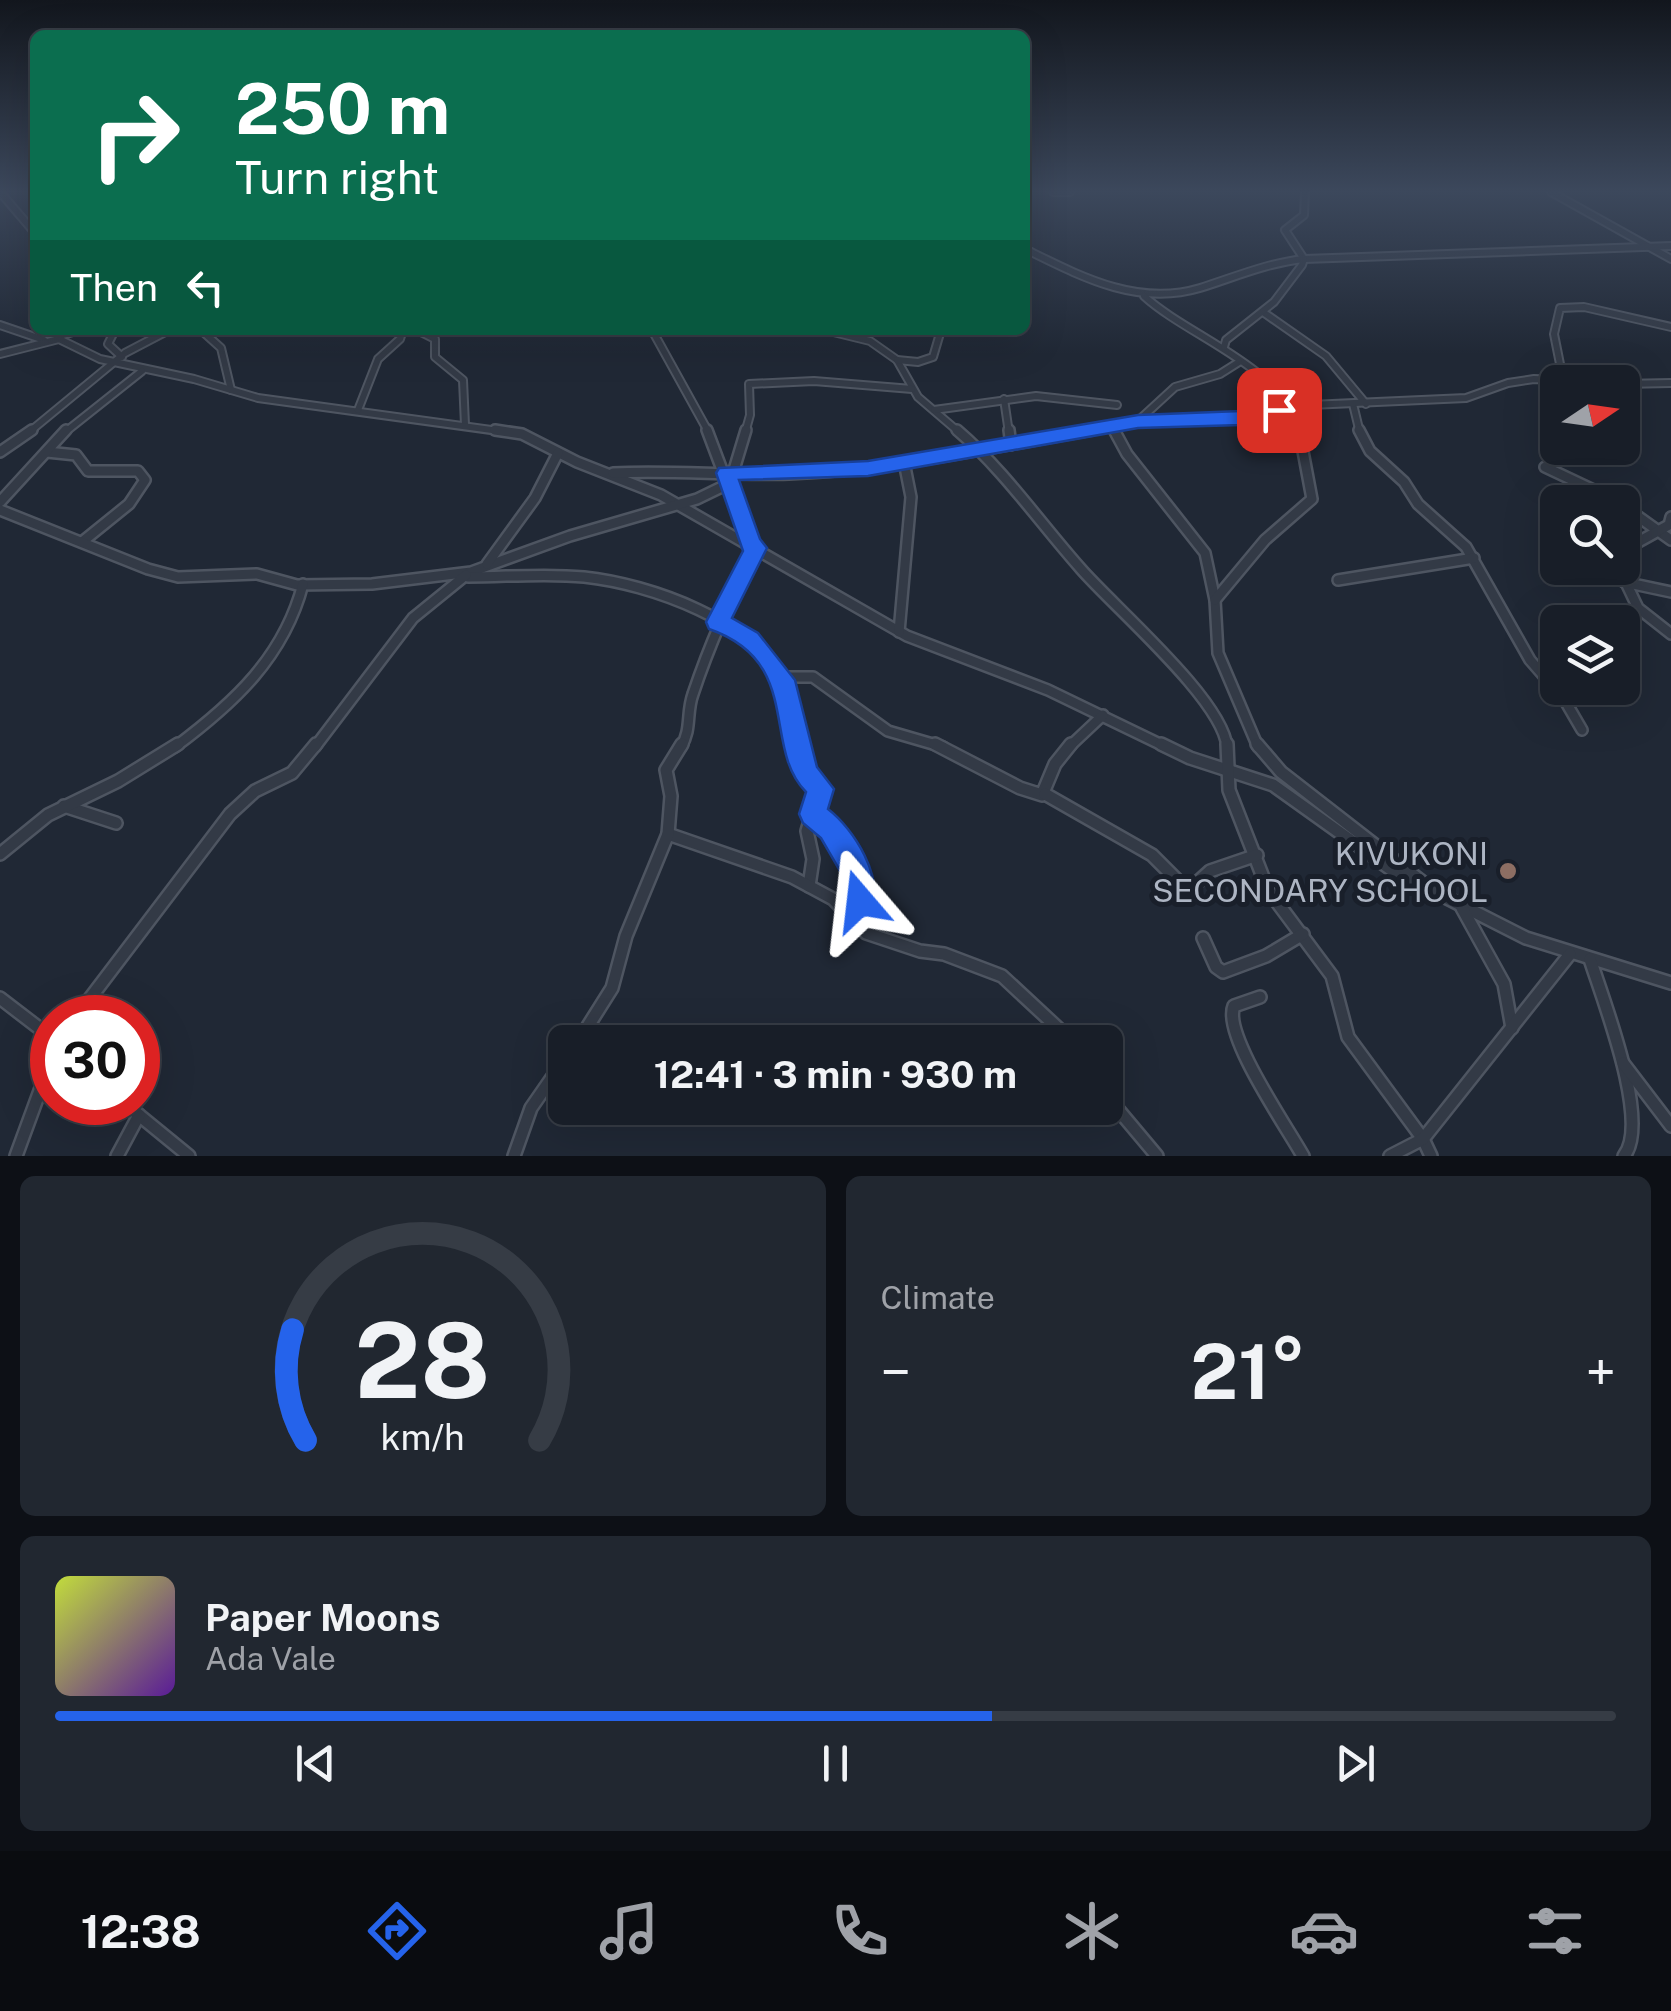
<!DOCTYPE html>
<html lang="en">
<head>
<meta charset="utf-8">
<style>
	:root { --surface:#181e28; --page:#212730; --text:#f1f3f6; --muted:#9fa2a8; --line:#363c45; --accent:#2563eb }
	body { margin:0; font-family:"Public Sans",sans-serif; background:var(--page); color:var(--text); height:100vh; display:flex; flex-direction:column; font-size:38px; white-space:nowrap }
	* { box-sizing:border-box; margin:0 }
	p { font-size:32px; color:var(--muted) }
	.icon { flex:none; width:55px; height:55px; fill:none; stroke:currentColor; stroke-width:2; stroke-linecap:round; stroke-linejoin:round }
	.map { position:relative; height:1156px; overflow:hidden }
	.details { display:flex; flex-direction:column; gap:20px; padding:20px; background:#0d1016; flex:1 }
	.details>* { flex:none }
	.hud { position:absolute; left:30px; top:30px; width:1000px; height:305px; border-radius:15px; box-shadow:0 10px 40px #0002,0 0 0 2px var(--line); background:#0b6e4f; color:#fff; overflow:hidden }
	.needle { width:65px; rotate:77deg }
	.tools { position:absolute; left:1540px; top:365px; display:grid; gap:20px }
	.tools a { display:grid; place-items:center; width:100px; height:100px; border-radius:15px; background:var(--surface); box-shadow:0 10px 40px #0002,0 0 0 2px var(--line); font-size:50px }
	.speed { position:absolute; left:30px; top:995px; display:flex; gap:20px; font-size:50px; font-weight:700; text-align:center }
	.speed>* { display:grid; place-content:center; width:130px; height:130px; border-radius:50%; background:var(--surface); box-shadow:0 10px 40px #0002,0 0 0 2px var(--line); line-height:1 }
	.speed .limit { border:15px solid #d22; background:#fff; color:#111 }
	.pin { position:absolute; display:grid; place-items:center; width:85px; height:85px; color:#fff; margin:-42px; border-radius:20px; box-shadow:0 5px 15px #0006 }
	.me { position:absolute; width:110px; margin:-55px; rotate:343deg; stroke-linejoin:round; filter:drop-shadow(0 0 8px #0008) }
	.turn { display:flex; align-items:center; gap:35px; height:210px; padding:0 40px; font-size:45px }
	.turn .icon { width:130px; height:130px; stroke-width:2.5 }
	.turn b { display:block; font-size:70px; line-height:85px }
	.then { display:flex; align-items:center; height:95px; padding:0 40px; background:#0003; gap:20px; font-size:38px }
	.big { font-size:75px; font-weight:700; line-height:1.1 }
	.details .tile { flex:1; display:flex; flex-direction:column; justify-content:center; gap:15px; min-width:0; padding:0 35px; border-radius:15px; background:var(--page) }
	.details .dial { align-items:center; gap:0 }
	.dial svg { height:260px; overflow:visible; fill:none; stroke:var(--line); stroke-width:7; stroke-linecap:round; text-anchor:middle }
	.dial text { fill:var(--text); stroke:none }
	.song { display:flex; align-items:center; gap:30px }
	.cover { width:120px; height:120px; border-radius:15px; background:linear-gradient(135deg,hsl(70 70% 55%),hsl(270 70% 35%)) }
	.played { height:10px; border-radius:5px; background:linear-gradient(90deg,var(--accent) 60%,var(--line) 60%) }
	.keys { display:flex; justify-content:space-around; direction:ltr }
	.heat { display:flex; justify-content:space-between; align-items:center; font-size:55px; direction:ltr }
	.details .tiles { flex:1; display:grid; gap:20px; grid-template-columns:1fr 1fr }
	.tile:last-child { grid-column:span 2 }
	.trip { position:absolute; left:548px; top:1025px; width:575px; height:100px; border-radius:15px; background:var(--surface); box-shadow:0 10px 40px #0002,0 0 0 2px var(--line); font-weight:700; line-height:100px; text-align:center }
	.menu { display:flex; height:160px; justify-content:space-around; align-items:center; background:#0a0c10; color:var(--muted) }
	.menu .icon { width:70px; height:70px }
	.menu .on { color:var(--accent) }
	.menu b { font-size:45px; color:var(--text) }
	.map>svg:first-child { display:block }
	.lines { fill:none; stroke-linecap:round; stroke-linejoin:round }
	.street-far2-casing { stroke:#4e5561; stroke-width:10 }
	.street-far1-casing { stroke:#4e5561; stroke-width:14 }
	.street-casing { stroke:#4e5561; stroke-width:16 }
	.street-far2 { stroke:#333a46; stroke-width:6 }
	.street-far1 { stroke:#333a46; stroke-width:9 }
	.street { stroke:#333a46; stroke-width:11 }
	.route { fill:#2563eb; stroke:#184099; stroke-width:2.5 }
	.education-dot { fill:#8d6e63; stroke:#191f2a; stroke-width:4 }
	.labels { text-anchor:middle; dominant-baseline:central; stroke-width:10; stroke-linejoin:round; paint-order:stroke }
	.near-poi-label { font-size:32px; fill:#adb5c3; stroke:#191f2a; text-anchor:end }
</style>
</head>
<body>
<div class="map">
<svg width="1671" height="1156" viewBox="0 0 1671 1156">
	<rect width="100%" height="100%" fill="#202835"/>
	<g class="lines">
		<defs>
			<g id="street-far2">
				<path d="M 0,192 L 35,233"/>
				<path d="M 1053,192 L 1070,192"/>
				<path d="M 1551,192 L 1671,259"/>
				<path d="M 1025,249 C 1080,276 1137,307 1200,288 C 1235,277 1267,263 1304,259 L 1671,246"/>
				<path d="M 1144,296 C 1190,338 1285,367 1300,433"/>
				<path d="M 1263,312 L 1326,356 L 1366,404"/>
				<path d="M 0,325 L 44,340"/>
				<path d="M 115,330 L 108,344 L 122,357"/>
				<path d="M 201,330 L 221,348 L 231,390"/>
				<path d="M 417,330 L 435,339 L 435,357 L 463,380 L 465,425"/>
				<path d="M 652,330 L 709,433"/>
				<path d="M 825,330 L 870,341 L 897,360 L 918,397 L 960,433"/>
				<path d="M 57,337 L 79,330"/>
				<path d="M 1224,347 L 1226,340 L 1274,302 L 1302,265 L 1304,259 L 1285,230 L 1304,215 L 1305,192"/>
				<path d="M 0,354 L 59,339 L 100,359 L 194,379 L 258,398 L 513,433"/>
				<path d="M 897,360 L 918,362 L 933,357 L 941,330"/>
				<path d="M 1563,379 L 1554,334 L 1560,308 L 1584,307 L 1671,327"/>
				<path d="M 1622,384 L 1671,383"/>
				<path d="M 1004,399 L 1009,433"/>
				<path d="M 1353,404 L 1360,433"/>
				<path d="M 358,410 L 378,359 L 400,339 L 403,330"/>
				<path d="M 934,410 L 1036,396 L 1117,405"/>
				<path d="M 1138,421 L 1175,387 L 1220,374 L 1239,362"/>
				<path d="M 1112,427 L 1115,433"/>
				<path d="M 28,433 L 125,353 L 169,330"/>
				<path d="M 64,433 L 142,371"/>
				<path d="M 745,433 L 750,415 L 749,384 L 814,381 L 912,389"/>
				<path d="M 1077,433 L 1153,420 L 1241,418 L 1310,405 L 1466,398 L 1508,383 L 1534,379 L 1600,382"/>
			</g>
			<g id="street-far1">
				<path d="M 495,430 L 522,434 L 577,462 L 661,495 L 907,636 L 1048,690 L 1166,747"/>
				<path d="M 707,430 L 750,544"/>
				<path d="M 957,430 C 1004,470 1040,523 1081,569 C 1114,607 1223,700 1227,747"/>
				<path d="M 1009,430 L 1011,445"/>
				<path d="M 1114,430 L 1127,454 L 1205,553 L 1215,600 L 1218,653 L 1258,747"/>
				<path d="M 1359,430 L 1370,451 L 1404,482 L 1418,504 L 1466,547 L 1530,660 L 1564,699 L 1582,730"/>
				<path d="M 0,452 L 32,430"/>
				<path d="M 47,452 L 76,455 L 88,471 L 138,471 L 145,480 L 129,504 L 82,542"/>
				<path d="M 1545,467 L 1619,502"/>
				<path d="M 613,473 C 672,470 730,476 789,474 C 891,470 991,447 1092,430"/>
				<path d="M 733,473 L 746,430"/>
				<path d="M 0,502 L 66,430"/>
				<path d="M 1622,505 L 1671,540"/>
				<path d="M 0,510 L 148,569 L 178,577 L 257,574 L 297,585 L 372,584 L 471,572 L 570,536 L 697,499 L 730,483"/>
				<path d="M 1622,551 L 1669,525 L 1671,517"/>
				<path d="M 487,564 L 535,498 L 558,453"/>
				<path d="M 1619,568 L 1638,608 L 1671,634"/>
				<path d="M 468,577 C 506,577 546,573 584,577 C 650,584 756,621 786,686 C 794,704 795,728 799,747"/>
				<path d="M 1338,580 L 1474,558"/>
				<path d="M 1624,582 L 1671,592"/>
				<path d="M 1215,600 L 1265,540 L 1312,499 L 1299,430"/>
				<path d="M 899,632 L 911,497 L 904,462"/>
				<path d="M 780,677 L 813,677 L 888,731 L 943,747"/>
				<path d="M 175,747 C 234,703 284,657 303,584"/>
				<path d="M 315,747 L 413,618 L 466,575"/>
				<path d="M 681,747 C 692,729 686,713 693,694 C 710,643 731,596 756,548"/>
				<path d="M 1069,747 L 1103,715"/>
			</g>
			<g id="street">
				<path d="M 799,744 L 805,773 L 820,787 L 807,831 L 813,859 L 809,886"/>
				<path d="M 935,744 L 1020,788 L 1042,795 L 1055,764 L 1071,744"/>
				<path d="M 1161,744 L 1190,758 L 1273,785 L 1392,870 L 1526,938 L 1671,983"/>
				<path d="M 1227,744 L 1229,790 L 1268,890 L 1332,976 L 1348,1037 L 1423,1139 L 1431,1156"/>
				<path d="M 1257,744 L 1281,772 L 1425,884"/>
				<path d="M 1045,794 L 1152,855 L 1188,891 L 1210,871 L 1257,855"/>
				<path d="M 64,806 L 116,823"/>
				<path d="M 813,813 C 851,845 866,874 855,923"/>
				<path d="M 668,834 L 792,877 L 833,899 L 866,933 L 920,951 L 944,954 L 1002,976 L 1073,1042"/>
				<path d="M 0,854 L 48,815 L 118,781 L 178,744"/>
				<path d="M 1462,908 L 1504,984 L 1512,1028"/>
				<path d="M 1203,938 L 1216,967 L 1223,972 L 1266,956 L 1303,934"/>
				<path d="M 1590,959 C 1603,1000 1651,1122 1624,1156"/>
				<path d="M 1260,997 L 1234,1006 C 1222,1034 1287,1127 1303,1156"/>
				<path d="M 0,998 L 52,1038"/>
				<path d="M 75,1018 L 230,814 L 255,791 L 292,773 L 316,744"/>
				<path d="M 578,1042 L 612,988 L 626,936 L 668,834 L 671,796 L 666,770 L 682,744"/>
				<path d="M 1623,1063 L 1671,1126"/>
				<path d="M 1105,1094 L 1157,1156"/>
				<path d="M 108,1102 L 134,1111 L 189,1156"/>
				<path d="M 16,1156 L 52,1058"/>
				<path d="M 117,1156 L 139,1115"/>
				<path d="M 514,1156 L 531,1108 L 565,1059"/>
				<path d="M 1390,1156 L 1423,1139 L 1570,954"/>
			</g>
		</defs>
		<use href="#street-far2" class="street-far2-casing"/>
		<use href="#street-far1" class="street-far1-casing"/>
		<use href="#street" class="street-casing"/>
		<use href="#street-far2" class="street-far2"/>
		<use href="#street-far1" class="street-far1"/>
		<use href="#street" class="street"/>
	</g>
	<linearGradient id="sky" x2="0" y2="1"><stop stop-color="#12161d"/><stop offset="0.54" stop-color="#3c485c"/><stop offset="1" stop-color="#3c485c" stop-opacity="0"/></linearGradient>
	<rect width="1671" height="354" fill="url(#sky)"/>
	<path class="route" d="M 1279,404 L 1286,406 L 1286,415 L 1241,425 L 1138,428 L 868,476 L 739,480 L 760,539 L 767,548 L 732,618 L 758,633 L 795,680 L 817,767 L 834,789 L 828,809 C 854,829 885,878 871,912 L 860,916 L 850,912 L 843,876 L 821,838 L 803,823 L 799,814 L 806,792 C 761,747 804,662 709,629 L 706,622 L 743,551 L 716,473 L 719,468 L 868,461 L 1138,415 L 1241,411 Z"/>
	<circle class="education-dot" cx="1508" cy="871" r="10"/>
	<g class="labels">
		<g class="near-poi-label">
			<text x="1488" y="853">KIVUKONI<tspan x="1488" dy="37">SECONDARY SCHOOL</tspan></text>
		</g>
	</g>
</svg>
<div class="tools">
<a><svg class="needle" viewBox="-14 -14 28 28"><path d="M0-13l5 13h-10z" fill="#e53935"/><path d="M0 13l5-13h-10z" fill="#9fa2a8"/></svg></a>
<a><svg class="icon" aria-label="search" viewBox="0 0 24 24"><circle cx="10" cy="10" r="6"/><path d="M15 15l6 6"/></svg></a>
<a><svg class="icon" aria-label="layers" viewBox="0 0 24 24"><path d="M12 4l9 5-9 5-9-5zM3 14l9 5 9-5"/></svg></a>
</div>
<div class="speed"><div class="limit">30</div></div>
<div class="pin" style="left:1279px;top:410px;background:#d93025"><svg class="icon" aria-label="arrive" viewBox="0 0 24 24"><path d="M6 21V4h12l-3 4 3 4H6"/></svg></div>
<svg class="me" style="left:860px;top:901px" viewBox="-20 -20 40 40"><path d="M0-17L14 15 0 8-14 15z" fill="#2563eb" stroke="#fff" stroke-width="4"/></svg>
<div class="trip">12:41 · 3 min · 930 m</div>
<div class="hud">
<div class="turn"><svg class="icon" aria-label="right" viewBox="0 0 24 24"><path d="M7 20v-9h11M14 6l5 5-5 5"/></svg><div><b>250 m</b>Turn right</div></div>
<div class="then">Then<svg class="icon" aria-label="left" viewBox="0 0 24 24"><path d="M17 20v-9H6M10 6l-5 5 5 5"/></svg></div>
</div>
</div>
<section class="details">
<div class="tiles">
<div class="tile dial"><svg viewBox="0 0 100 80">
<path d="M14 69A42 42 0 1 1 86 69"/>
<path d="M14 69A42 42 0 0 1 10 35" stroke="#2563eb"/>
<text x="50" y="56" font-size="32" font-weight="700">28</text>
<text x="50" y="72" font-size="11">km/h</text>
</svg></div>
<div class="tile"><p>Climate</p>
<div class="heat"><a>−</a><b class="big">21°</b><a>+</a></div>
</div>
<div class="tile">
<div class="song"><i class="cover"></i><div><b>Paper Moons</b><p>Ada Vale</p></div></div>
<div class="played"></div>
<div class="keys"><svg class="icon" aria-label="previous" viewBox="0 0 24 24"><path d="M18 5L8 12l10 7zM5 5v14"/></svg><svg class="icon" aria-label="pause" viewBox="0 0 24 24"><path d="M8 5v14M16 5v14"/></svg><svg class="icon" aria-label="next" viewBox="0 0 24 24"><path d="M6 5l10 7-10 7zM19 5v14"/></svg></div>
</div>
</div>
</section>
<nav class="menu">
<b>12:38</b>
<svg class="icon on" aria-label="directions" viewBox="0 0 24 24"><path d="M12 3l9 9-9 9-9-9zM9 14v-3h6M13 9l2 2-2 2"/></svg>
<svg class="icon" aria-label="music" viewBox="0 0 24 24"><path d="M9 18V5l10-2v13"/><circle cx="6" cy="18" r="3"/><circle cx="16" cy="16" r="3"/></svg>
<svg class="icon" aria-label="phone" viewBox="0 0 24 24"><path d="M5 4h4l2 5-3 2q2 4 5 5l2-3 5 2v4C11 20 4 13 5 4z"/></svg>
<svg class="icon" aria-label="climate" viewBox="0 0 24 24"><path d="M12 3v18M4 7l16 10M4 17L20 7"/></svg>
<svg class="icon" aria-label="car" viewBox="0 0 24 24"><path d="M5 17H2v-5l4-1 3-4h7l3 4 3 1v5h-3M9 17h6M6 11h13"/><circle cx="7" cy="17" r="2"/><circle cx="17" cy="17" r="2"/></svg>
<svg class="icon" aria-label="filters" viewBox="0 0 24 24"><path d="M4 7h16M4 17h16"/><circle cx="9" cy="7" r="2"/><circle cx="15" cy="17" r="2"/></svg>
</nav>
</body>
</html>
